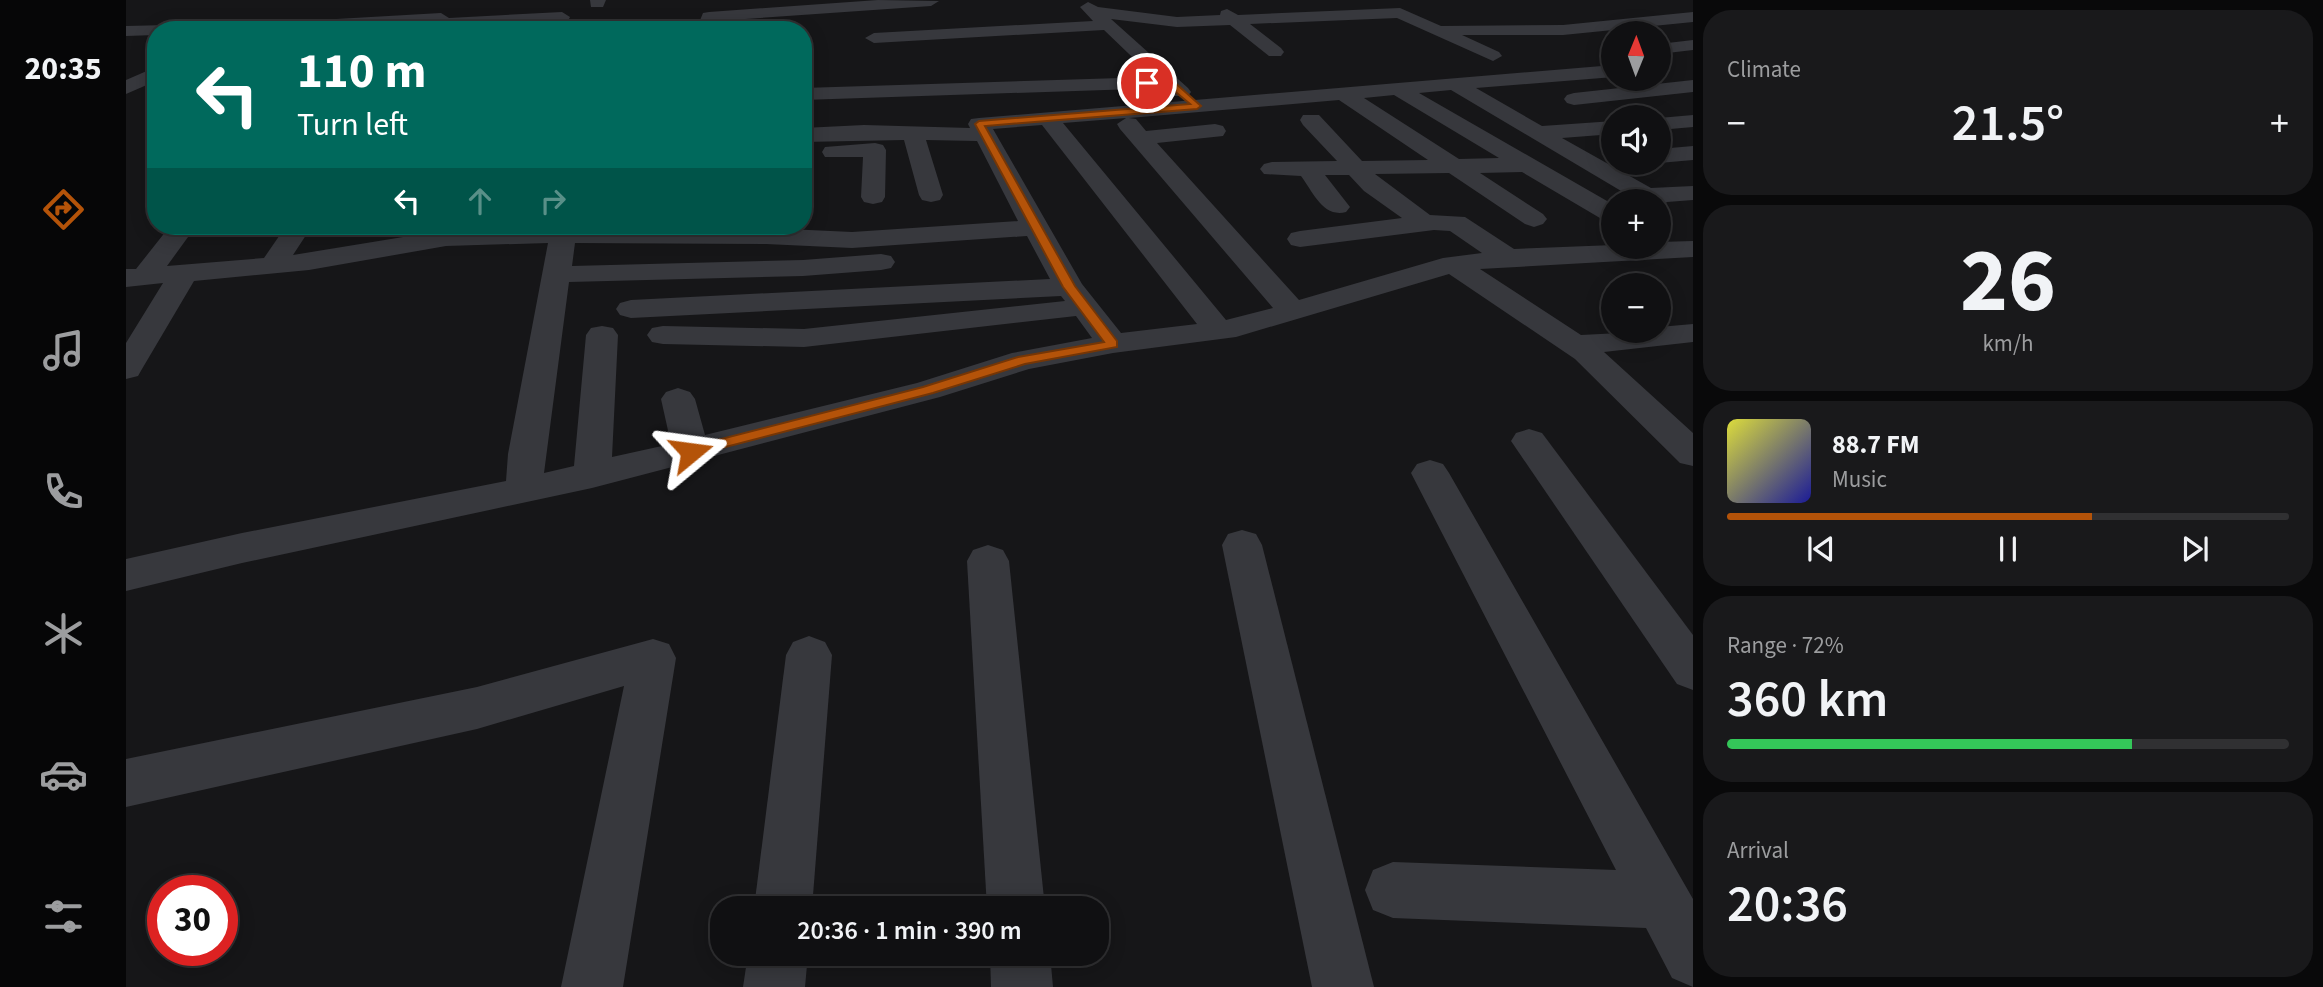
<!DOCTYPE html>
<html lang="en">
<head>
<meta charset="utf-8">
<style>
	:root { --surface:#101012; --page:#19191b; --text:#f1f3f6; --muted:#9c9d9f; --line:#303032; --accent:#b45309 }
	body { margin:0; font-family:"Source Sans 3",sans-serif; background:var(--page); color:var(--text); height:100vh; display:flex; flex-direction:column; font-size:26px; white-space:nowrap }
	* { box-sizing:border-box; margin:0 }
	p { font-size:23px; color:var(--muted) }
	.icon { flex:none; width:38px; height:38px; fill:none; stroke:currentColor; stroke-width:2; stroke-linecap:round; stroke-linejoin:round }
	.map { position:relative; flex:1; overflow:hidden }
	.panel { display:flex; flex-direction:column; gap:10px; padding:10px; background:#09090a; width:630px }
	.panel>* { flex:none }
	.banner { position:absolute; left:21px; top:21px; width:665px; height:214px; border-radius:28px; box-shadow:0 4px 18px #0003,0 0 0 2px var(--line); background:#00695c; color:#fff; overflow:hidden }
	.needle { width:46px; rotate:1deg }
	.fabs { position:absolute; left:1475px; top:21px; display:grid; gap:14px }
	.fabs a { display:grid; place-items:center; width:70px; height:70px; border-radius:50%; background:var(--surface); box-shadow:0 4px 18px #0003,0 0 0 2px var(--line); font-size:35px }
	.speed { position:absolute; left:21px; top:875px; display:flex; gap:14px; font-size:35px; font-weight:700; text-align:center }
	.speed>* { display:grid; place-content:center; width:91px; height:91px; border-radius:50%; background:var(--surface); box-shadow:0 4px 18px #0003,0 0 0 2px var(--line); line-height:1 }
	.speed .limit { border:10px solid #d22; background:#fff; color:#111 }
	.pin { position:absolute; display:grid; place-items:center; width:60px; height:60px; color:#fff; margin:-30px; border:4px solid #fff; border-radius:50%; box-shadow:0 2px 7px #0007 }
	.me { position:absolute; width:77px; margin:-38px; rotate:74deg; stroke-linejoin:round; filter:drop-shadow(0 0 5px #0008) }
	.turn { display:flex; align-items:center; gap:24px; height:147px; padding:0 35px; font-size:32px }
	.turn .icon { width:91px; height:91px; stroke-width:2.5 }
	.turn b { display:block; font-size:49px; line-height:60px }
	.lanes { display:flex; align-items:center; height:66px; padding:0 35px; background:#0003; justify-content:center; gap:35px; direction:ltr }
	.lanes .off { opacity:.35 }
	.big { font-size:52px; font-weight:600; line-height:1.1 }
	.panel .widget { flex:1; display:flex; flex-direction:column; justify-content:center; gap:10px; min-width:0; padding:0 24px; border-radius:28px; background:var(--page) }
	.panel .dial { align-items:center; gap:0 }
	.dial b { font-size:91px; line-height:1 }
	.song { display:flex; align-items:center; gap:21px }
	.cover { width:84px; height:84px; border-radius:10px; background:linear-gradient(135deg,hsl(60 70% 55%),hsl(240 70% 35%)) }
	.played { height:7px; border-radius:4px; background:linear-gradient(90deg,var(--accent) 65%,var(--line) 65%) }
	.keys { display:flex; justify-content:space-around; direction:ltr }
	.heat { display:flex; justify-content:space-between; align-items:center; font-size:38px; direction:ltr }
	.charge { height:10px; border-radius:5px; background:linear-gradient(90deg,#34c759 72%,var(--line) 0) }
	.trip { position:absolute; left:584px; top:896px; width:399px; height:70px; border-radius:28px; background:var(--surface); box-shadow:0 4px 18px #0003,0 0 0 2px var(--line); font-weight:600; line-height:70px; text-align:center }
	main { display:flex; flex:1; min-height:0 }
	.tab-bar { display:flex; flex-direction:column; width:126px; justify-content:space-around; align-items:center; background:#060607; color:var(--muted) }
	.tab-bar .icon { width:49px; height:49px }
	.tab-bar .selected { color:var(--accent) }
	.tab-bar b { font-size:32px; color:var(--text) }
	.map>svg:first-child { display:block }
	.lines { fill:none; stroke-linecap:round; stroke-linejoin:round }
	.minor { fill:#37383d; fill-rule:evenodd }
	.route { fill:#b45309; stroke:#753606; stroke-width:2 }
</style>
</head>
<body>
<main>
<nav class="tab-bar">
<b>20:35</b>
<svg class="icon selected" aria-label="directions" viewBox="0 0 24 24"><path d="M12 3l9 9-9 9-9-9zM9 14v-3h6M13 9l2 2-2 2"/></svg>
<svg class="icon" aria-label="music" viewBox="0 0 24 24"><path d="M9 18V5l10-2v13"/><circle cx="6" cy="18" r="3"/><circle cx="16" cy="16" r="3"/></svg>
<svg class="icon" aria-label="phone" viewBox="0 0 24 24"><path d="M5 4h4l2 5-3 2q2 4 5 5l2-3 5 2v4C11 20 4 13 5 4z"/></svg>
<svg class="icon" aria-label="climate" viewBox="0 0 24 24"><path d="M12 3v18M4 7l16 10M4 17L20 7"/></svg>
<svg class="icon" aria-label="car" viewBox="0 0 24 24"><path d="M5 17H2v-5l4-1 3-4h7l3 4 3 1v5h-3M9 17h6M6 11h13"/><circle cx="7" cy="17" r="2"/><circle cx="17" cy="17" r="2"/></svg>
<svg class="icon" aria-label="filters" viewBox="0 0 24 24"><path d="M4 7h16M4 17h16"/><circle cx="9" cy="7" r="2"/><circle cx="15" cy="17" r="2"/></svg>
</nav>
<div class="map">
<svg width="1567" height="987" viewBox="0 0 1567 987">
	<rect width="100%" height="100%" fill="#161618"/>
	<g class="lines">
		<g class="minor">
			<path d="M 464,0 L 480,0 L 477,7 L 465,7 Z"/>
			<path d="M 752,0 L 813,1 L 805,6 L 590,21 L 587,30 L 570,30 L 577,13 L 583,12 Z"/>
			<path d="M 962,2 L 972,7 L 1051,17 L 1094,15 L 1095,11 L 1101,9 L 1112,15 L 1274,8 L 1315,26 L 1437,25 L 1567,12 L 1567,22 L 1437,35 L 1336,35 L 1373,52 L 1376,56 L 1367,61 L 1271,18 L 1124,24 L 1155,48 L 1158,52 L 1155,56 L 1143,56 L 1104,25 L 1051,27 L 985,19 L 1062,88 L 1065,92 L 1062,96 L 1048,96 L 1039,88 L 677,100 L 677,88 L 1027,77 L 978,30 L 748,43 L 739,38 L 748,33 L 967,21 L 954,7 Z"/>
			<path d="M 436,12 L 444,17 L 442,21 L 312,29 L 304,24 L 198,30 L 30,30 L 30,35 L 0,36 L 0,26 L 126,23 L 133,26 L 140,23 L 315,13 L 323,18 Z"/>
			<path d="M 1567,40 L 1567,50 L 1533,54 L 1533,44 Z"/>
			<path d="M 1488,65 L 1488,77 L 1350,88 L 1416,126 L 1488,121 L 1488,134 L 1436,138 L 1525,188 L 1567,186 L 1567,200 L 1541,202 L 1533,208 L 1533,201 L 1512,201 L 1325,90 L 1293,93 L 1488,205 L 1488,224 L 1479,221 L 1396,172 L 1354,173 L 1417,214 L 1421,219 L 1417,224 L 1408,227 L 1399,224 L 1323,173 L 1249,174 L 1304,215 L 1339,217 L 1388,249 L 1488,245 L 1488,247 L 1533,247 L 1533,242 L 1567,241 L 1567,257 L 1354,269 L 1455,335 L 1533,331 L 1533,327 L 1567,324 L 1567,342 L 1478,352 L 1567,433 L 1567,466 L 1554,463 L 1449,359 L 1323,274 L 1110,337 L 987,353 L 903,369 L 814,397 L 466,488 L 116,563 L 0,591 L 0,559 L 116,533 L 380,481 L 382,454 L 422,243 L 320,246 L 183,270 L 68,281 L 16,369 L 12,376 L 0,379 L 0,343 L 37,283 L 0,287 L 0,269 L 10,269 L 44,226 L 70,226 L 41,266 L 138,258 L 160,226 L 186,226 L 167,255 L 320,230 L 412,227 L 640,228 L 726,232 L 892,221 L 851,141 L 800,140 L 817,195 L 814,200 L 805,202 L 796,200 L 793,195 L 778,140 L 677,142 L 677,128 L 738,125 L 844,128 L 842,124 L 845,119 L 853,118 ZM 1268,95 L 1373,158 L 1333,159 L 1238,98 ZM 1213,100 L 1302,160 L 1236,161 L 1193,115 L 1177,115 L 1174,120 L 1177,125 L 1211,161 L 1146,162 L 1138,164 L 1134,169 L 1138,174 L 1175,176 C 1187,192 1197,218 1220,212 L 1224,207 L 1199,175 L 1223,175 L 1238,191 L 1276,218 L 1174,231 L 1165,233 L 1161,239 L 1165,245 L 1174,247 L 1308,230 L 1324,231 L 1356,253 L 1317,258 L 1173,300 L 1031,143 L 1097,136 L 1100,131 L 1097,126 L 1089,124 L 1020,131 L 1010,119 L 1003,118 ZM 1000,118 L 991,124 L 994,129 L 1147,308 L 1100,320 L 937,123 ZM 916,125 L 1071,324 L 995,333 L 956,284 L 867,129 ZM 901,236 L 924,279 L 505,300 L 494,303 L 490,309 L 494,315 L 505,318 L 935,296 L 939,301 L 678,329 L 537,326 L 526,328 L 521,335 L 526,342 L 537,344 L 678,347 L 950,316 L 966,338 L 886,353 L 791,383 L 579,435 L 569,399 L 564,392 L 552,388 L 540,392 L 535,399 L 545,444 L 486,457 L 492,335 L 487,328 L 476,326 L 465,328 L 460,335 L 448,466 L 418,473 L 443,282 L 677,276 L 755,270 L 765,268 L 769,262 L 765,256 L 755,254 L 677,260 L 446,266 L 449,243 L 640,244 L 726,248 Z"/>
			<path d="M 30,67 L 30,81 L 0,94 L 0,80 Z"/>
			<path d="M 1567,80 L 1567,92 L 1448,105 L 1441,103 L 1438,99 L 1441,95 L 1448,93 Z"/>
			<path d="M 1567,115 L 1567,127 L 1533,130 L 1533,118 Z"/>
			<path d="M 749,143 L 757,145 L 760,150 L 759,197 L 756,202 L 747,204 L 738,202 L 735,197 L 737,157 L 699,157 L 696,152 L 699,147 Z"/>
			<path d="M 1567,146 L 1567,160 L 1533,163 L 1532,163 L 1533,149 Z"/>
			<path d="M 1403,429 L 1416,433 L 1567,635 L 1567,690 L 1551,684 L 1385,441 L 1390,433 Z"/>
			<path d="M 1304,460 L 1317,464 L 1323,473 L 1567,899 L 1567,987 L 1546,978 L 1520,928 L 1267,918 L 1247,910 L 1239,890 L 1247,870 L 1267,862 L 1490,870 L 1285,473 L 1291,464 Z"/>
			<path d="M 1116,530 L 1130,534 L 1136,545 L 1248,987 L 1186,987 L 1096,545 L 1102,534 Z"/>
			<path d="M 862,545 L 877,550 L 883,561 L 919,908 L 861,908 L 841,561 L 847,550 Z"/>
			<path d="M 683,636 L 699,642 L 706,655 L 686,908 L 628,908 L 660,655 L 667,642 Z"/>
			<path d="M 527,639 L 543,644 L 550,658 L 497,987 L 435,987 L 498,686 L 351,729 L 0,807 L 0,759 L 351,687 Z"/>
			<path d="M 622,954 L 682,954 L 679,987 L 617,987 Z"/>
			<path d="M 864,954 L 924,954 L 927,987 L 865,987 Z"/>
		</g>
	</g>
	<path class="route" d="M 1021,80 L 1046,80 L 1075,106 L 1071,109 L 859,126 L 949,286 L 991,341 L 991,347 L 899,364 L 807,393 L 565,456 L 560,455 L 558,452 L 560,448 L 797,387 L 892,357 L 978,342 L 937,287 L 849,124 L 853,121 L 1064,104 L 1041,85 L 1019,84 Z"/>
</svg>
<div class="fabs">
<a><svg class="needle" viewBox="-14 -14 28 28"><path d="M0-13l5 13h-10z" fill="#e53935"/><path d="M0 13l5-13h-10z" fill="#9c9d9f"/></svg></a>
<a><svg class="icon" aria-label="sound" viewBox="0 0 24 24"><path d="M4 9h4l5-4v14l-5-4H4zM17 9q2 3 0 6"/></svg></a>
<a>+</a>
<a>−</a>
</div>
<div class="speed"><div class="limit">30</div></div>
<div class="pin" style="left:1021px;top:83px;background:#d93025"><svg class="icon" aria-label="arrive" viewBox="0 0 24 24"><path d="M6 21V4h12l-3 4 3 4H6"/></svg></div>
<svg class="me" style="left:565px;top:452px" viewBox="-20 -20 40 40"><path d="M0-17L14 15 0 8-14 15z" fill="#b45309" stroke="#fff" stroke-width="4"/></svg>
<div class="trip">20:36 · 1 min · 390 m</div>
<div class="banner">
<div class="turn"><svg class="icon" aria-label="left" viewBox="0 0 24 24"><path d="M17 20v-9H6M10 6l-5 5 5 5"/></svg><div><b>110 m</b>Turn left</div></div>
<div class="lanes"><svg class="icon" aria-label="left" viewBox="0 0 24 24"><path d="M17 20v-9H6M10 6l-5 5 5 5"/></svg><svg class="icon off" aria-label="ahead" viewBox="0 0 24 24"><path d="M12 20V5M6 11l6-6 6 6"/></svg><svg class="icon off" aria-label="right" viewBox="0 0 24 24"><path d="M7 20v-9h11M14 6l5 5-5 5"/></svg></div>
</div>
</div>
<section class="panel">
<div class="widget"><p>Climate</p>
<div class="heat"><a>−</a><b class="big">21.5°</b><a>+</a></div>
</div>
<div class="widget dial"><b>26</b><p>km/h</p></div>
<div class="widget">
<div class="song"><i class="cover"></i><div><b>88.7 FM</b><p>Music</p></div></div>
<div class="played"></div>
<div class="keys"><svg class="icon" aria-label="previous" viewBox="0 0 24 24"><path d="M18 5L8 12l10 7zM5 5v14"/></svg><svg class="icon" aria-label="pause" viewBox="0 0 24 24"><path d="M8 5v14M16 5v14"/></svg><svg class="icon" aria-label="next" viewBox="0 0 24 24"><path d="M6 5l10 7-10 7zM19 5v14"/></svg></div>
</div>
<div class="widget"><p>Range · 72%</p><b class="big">360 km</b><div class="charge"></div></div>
<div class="widget"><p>Arrival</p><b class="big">20:36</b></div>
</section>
</main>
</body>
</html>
